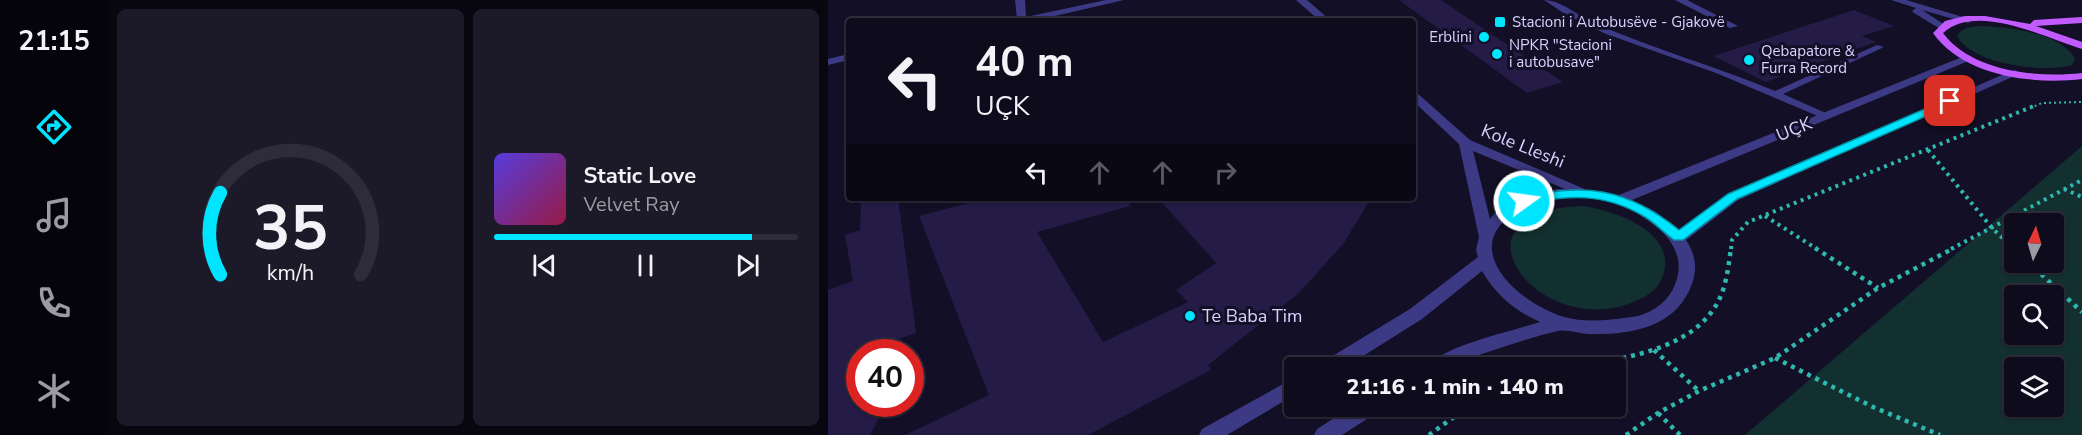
<!DOCTYPE html>
<html lang="en">
<head>
<meta charset="utf-8">
<style>
	:root { --surface:#0e0b1c; --page:#1c1929; --text:#f1f3f6; --muted:#9b9ba3; --line:#2e2b3b; --accent:#00e5ff }
	body { margin:0; font-family:"Nunito Sans",sans-serif; background:var(--page); color:var(--text); height:100vh; display:flex; flex-direction:column; font-size:22px; white-space:nowrap }
	* { box-sizing:border-box; margin:0 }
	p { font-size:20px; color:var(--muted) }
	.icon { flex:none; width:33px; height:33px; fill:none; stroke:currentColor; stroke-width:2; stroke-linecap:round; stroke-linejoin:round }
	.map { position:relative; flex:1; overflow:hidden }
	.drawer { display:flex; flex-direction:column; gap:9px; padding:9px; background:#08060f; width:720px }
	.drawer>* { flex:none }
	.guide { position:absolute; left:18px; top:18px; width:570px; height:183px; border-radius:6px; box-shadow:0 2px 4px #0004,0 0 0 2px var(--line); background:#0e0b1c; color:var(--text); overflow:hidden }
	.needle { width:39px; rotate:5deg }
	.buttons { position:absolute; left:1176px; top:213px; display:grid; gap:12px }
	.buttons a { display:grid; place-items:center; width:60px; height:60px; border-radius:6px; background:var(--surface); box-shadow:0 2px 4px #0004,0 0 0 2px var(--line); font-size:30px }
	.speed { position:absolute; left:18px; top:339px; display:flex; gap:12px; font-size:30px; font-weight:700; text-align:center }
	.speed>* { display:grid; place-content:center; width:78px; height:78px; border-radius:50%; background:var(--surface); box-shadow:0 2px 4px #0004,0 0 0 2px var(--line); line-height:1 }
	.speed .limit { border:9px solid #d22; background:#fff; color:#111 }
	.pin { position:absolute; display:grid; place-items:center; width:51px; height:51px; color:#fff; margin:-26px; border-radius:12px; box-shadow:0 3px 9px #0006 }
	.me { position:absolute; width:66px; margin:-33px; rotate:76deg; stroke-linejoin:round; filter:drop-shadow(0 0 4px #0008) }
	.turn { display:flex; align-items:center; gap:21px; height:126px; padding:0 30px; font-size:27px }
	.turn .icon { width:78px; height:78px; stroke-width:2.5 }
	.turn b { display:block; font-size:42px; line-height:51px }
	.lanes { display:flex; align-items:center; height:57px; padding:0 30px; background:#0003; justify-content:center; gap:30px; direction:ltr }
	.lanes .off { opacity:.35 }
	.drawer .widget { flex:1; display:flex; flex-direction:column; justify-content:center; gap:9px; min-width:0; padding:0 21px; border-radius:9px; background:var(--page) }
	.drawer .dial { align-items:center; gap:0 }
	.dial svg { height:156px; overflow:visible; fill:none; stroke:var(--line); stroke-width:7; stroke-linecap:round; text-anchor:middle }
	.dial text { fill:var(--text); stroke:none }
	.song { display:flex; align-items:center; gap:18px }
	.cover { width:72px; height:72px; border-radius:9px; background:linear-gradient(135deg,hsl(250 70% 55%),hsl(340 70% 35%)) }
	.played { height:6px; border-radius:3px; background:linear-gradient(90deg,var(--accent) 85%,var(--line) 85%) }
	.keys { display:flex; justify-content:space-around; direction:ltr }
	.drawer .tiles { flex:1; display:grid; gap:9px; grid-template-columns:repeat(2,1fr) }
	.trip { position:absolute; left:456px; top:357px; width:342px; height:60px; border-radius:6px; background:var(--surface); box-shadow:0 2px 4px #0004,0 0 0 2px var(--line); font-weight:800; line-height:60px; text-align:center }
	main { display:flex; flex:1; min-height:0 }
	.dock { display:flex; flex-direction:column; width:108px; justify-content:space-around; align-items:center; background:#06040b; color:var(--muted) }
	.dock .icon { width:42px; height:42px }
	.dock .selected { color:var(--accent) }
	.dock b { font-size:27px; color:var(--text) }
	.map>svg:first-child { display:block }
	.green { fill:#12302f; fill-rule:evenodd }
	.building { fill:#241b47 }
	.lines { fill:none; stroke-linecap:round; stroke-linejoin:round }
	.path-far2 { stroke:#2fb8b0; stroke-width:2; stroke-dasharray:2 3; stroke-linecap:butt }
	.path-far1 { stroke:#2fb8b0; stroke-width:4; stroke-dasharray:3 4.5; stroke-linecap:butt }
	.path { stroke:#2fb8b0; stroke-width:4.5; stroke-dasharray:4 5; stroke-linecap:butt }
	.service { fill:#3d3a85; fill-rule:evenodd }
	.minor { fill:#3d3a85; fill-rule:evenodd }
	.tertiary { fill:#3d3a85; fill-rule:evenodd }
	.primary { fill:#c25bff; fill-rule:evenodd }
	.route { fill:#00e5ff; stroke:#0095a6; stroke-width:1.5 }
	.poi-dot { fill:#00e5ff; stroke:#130f26; stroke-width:2 }
	.labels { text-anchor:middle; dominant-baseline:central; stroke-width:6; stroke-linejoin:round; paint-order:stroke }
	.far-poi-label { font-size:15px; fill:#d9d4ff; stroke:#130f26; text-anchor:start }
	.street-label { font-size:18px; fill:#d9d4ff; stroke:#130f26 }
	.poi-label { font-size:18px; fill:#d9d4ff; stroke:#130f26; text-anchor:start }
</style>
</head>
<body>
<main>
<nav class="dock">
<b>21:15</b>
<svg class="icon selected" aria-label="directions" viewBox="0 0 24 24"><path d="M12 3l9 9-9 9-9-9zM9 14v-3h6M13 9l2 2-2 2"/></svg>
<svg class="icon" aria-label="music" viewBox="0 0 24 24"><path d="M9 18V5l10-2v13"/><circle cx="6" cy="18" r="3"/><circle cx="16" cy="16" r="3"/></svg>
<svg class="icon" aria-label="phone" viewBox="0 0 24 24"><path d="M5 4h4l2 5-3 2q2 4 5 5l2-3 5 2v4C11 20 4 13 5 4z"/></svg>
<svg class="icon" aria-label="climate" viewBox="0 0 24 24"><path d="M12 3v18M4 7l16 10M4 17L20 7"/></svg>
</nav>
<section class="drawer">
<div class="tiles">
<div class="widget dial"><svg viewBox="0 0 100 80">
<path d="M14 69A42 42 0 1 1 86 69"/>
<path d="M14 69A42 42 0 0 1 14 27" stroke="#00e5ff"/>
<text x="50" y="56" font-size="32" font-weight="700">35</text>
<text x="50" y="72" font-size="11">km/h</text>
</svg></div>
<div class="widget">
<div class="song"><i class="cover"></i><div><b>Static Love</b><p>Velvet Ray</p></div></div>
<div class="played"></div>
<div class="keys"><svg class="icon" aria-label="previous" viewBox="0 0 24 24"><path d="M18 5L8 12l10 7zM5 5v14"/></svg><svg class="icon" aria-label="pause" viewBox="0 0 24 24"><path d="M8 5v14M16 5v14"/></svg><svg class="icon" aria-label="next" viewBox="0 0 24 24"><path d="M6 5l10 7-10 7zM19 5v14"/></svg></div>
</div>
</div>
</section>
<div class="map">
<svg width="1254" height="435" viewBox="0 0 1254 435">
	<rect width="100%" height="100%" fill="#130f26"/>
	<g class="green">
		<path d="M 1152,26 C 1178,27 1234,32 1247,59 L 1244,65 C 1215,73 1145,65 1129,36 C 1134,27 1142,27 1152,26 Z"/>
		<path d="M 1254,146 L 1254,435 L 917,435 ZM 1186,224 L 1226,224 L 1226,262 L 1186,262 ZM 1186,296 L 1226,296 L 1226,334 L 1186,334 ZM 1186,368 L 1226,368 L 1226,406 L 1186,406 Z"/>
		<path d="M 756,206 C 785,211 841,228 837,267 C 835,284 824,294 810,300 C 712,346 609,209 756,206 Z"/>
	</g>
	<g class="building">
		<path d="M 571,0 L 613,0 L 735,82 L 699,93 Z"/>
		<path d="M 1026,10 L 1066,26 L 1034,36 L 1048,42 L 938,82 L 885,56 Z"/>
		<path d="M 33,198 L 70,198 L 88,333 L 32,352 L 32,404 L 58,404 L 42,435 L 0,435 L 0,290 L 25,281 L 17,235 L 32,230 Z"/>
		<path d="M 160,198 L 301,198 L 302,206 L 209,232 L 275,342 L 360,302 L 348,290 L 388,263 L 330,198 L 543,198 L 516,243 L 470,294 L 380,365 L 383,370 L 260,435 L 77,435 L 161,395 L 91,216 Z"/>
	</g>
	<g class="lines">
		<path class="path-far2" d="M 1202,108 L 1214,103 L 1254,102"/>
		<g class="path-far1">
			<path d="M 1100,150 L 1164,228 L 1186,249"/>
			<path d="M 1236,189 L 1254,197"/>
			<path d="M 937,216 L 989,249"/>
			<path d="M 903,249 L 904,240 L 920,222 L 1206,106"/>
			<path d="M 1123,249 L 1254,180"/>
		</g>
		<g class="path">
			<path d="M 987,248 L 1050,288"/>
			<path d="M 1200,262 L 1254,312"/>
			<path d="M 826,350 L 871,391"/>
			<path d="M 947,358 L 1045,407 L 1112,435"/>
			<path d="M 723,368 C 774,362 853,356 885,310 C 898,292 900,269 903,248"/>
			<path d="M 830,413 L 852,435"/>
			<path d="M 601,435 L 641,406"/>
			<path d="M 798,435 L 830,413 L 871,391 L 947,358 L 1050,288 L 1126,248"/>
		</g>
		<path class="service" d="M 716,0 C 733,0 750,16 766,23 C 825,49 887,66 947,91 L 1049,45 L 1056,47 L 955,94 L 1000,114 L 1000,118 L 997,119 L 888,73 L 778,34 L 737,14 Z"/>
		<g class="minor">
			<path d="M 187,0 L 197,0 L 198,17 L 278,0 L 296,0 L 205,21 L 186,21 L 189,19 Z"/>
			<path d="M 847,0 L 859,0 L 910,26 L 902,28 Z"/>
			<path d="M 1063,0 L 1078,0 L 1145,20 L 1140,23 L 1094,10 L 1117,25 L 1119,27 L 1114,30 L 1086,13 L 1084,11 L 1088,8 Z"/>
			<path d="M 21,54 L 21,60 L 0,65 L 0,59 Z"/>
		</g>
		<g class="tertiary">
			<path d="M 468,0 L 479,0 L 503,21 L 492,21 Z"/>
			<path d="M 1139,55 L 1143,56 L 1143,60 L 804,200 L 828,212 L 850,230 L 900,194 L 1183,71 L 1187,70 L 1193,73 L 910,200 L 858,240 C 869,257 870,272 861,291 C 843,329 799,335 761,334 C 752,334 739,329 730,331 C 699,338 668,350 637,359 L 624,368 L 599,368 C 609,347 688,330 712,322 C 687,311 668,295 654,271 L 594,319 L 516,368 L 491,368 L 493,363 L 582,309 L 650,257 L 648,250 L 651,237 L 631,144 L 585,101 L 585,92 L 589,93 L 642,140 L 759,190 L 791,195 ZM 645,151 L 737,189 C 711,189 677,198 662,219 ZM 726,197 C 744,197 763,197 781,202 C 819,213 869,246 844,291 C 836,305 820,315 804,317 C 781,320 757,323 736,317 C 695,305 631,253 684,214 C 696,205 712,201 726,197 Z"/>
			<path d="M 466,378 L 466,395 L 399,435 L 371,435 L 374,429 Z"/>
			<path d="M 525,406 L 553,406 L 550,412 L 514,435 L 486,435 L 489,429 Z"/>
		</g>
		<path class="primary" d="M 1137,16 L 1157,16 L 1202,24 L 1206,20 L 1254,17 L 1254,23 L 1208,26 L 1254,42 L 1254,49 C 1217,38 1149,2 1115,33 C 1144,72 1210,78 1254,73 L 1254,79 C 1205,85 1135,76 1105,33 L 1117,21 Z"/>
	</g>
	<path class="route" d="M 1122,98 L 1127,101 L 1126,104 L 909,199 L 855,240 L 846,240 C 836,233 827,223 817,217 C 778,193 739,194 696,205 L 690,201 L 691,198 C 755,182 799,188 851,230 L 900,194 Z"/>
	<g class="poi-dot">
		<rect x="666" y="16" width="12" height="12" rx="3"/>
		<circle cx="656" cy="37" r="6"/>
		<circle cx="669" cy="54" r="6"/>
		<circle cx="921" cy="60" r="6"/>
		<circle cx="362" cy="316" r="6"/>
	</g>
	<g class="labels">
		<g class="far-poi-label">
			<text x="684" y="22">Stacioni i Autobusëve - Gjakovë</text>
			<text x="644" y="37" text-anchor="end">Erblini</text>
			<text x="681" y="45">NPKR "Stacioni<tspan x="681" dy="17">i autobusave"</tspan></text>
			<text x="933" y="51">Qebapatore &amp;<tspan x="933" dy="17">Furra Record</tspan></text>
		</g>
		<g class="street-label">
			<text transform="translate(966 129) rotate(-22)">UÇK</text>
			<text transform="translate(695 146) rotate(22)">Kole Lleshi</text>
		</g>
		<g class="poi-label">
			<text x="374" y="316">Te Baba Tim</text>
		</g>
	</g>
</svg>
<div class="buttons">
<a><svg class="needle" viewBox="-14 -14 28 28"><path d="M0-13l5 13h-10z" fill="#e53935"/><path d="M0 13l5-13h-10z" fill="#9b9ba3"/></svg></a>
<a><svg class="icon" aria-label="search" viewBox="0 0 24 24"><circle cx="10" cy="10" r="6"/><path d="M15 15l6 6"/></svg></a>
<a><svg class="icon" aria-label="layers" viewBox="0 0 24 24"><path d="M12 4l9 5-9 5-9-5zM3 14l9 5 9-5"/></svg></a>
</div>
<div class="speed"><div class="limit">40</div></div>
<div class="pin" style="left:1122px;top:101px;background:#d93025"><svg class="icon" aria-label="arrive" viewBox="0 0 24 24"><path d="M6 21V4h12l-3 4 3 4H6"/></svg></div>
<svg class="me" style="left:696px;top:201px" viewBox="-20 -20 40 40"><circle r="17" fill="#00e5ff" stroke="#fff" stroke-width="3"/><path d="M0-11L8 9 0 5-8 9z" fill="#fff"/></svg>
<div class="trip">21:16 · 1 min · 140 m</div>
<div class="guide">
<div class="turn"><svg class="icon" aria-label="left" viewBox="0 0 24 24"><path d="M17 20v-9H6M10 6l-5 5 5 5"/></svg><div><b>40 m</b>UÇK</div></div>
<div class="lanes"><svg class="icon" aria-label="left" viewBox="0 0 24 24"><path d="M17 20v-9H6M10 6l-5 5 5 5"/></svg><svg class="icon off" aria-label="ahead" viewBox="0 0 24 24"><path d="M12 20V5M6 11l6-6 6 6"/></svg><svg class="icon off" aria-label="ahead" viewBox="0 0 24 24"><path d="M12 20V5M6 11l6-6 6 6"/></svg><svg class="icon off" aria-label="right" viewBox="0 0 24 24"><path d="M7 20v-9h11M14 6l5 5-5 5"/></svg></div>
</div>
</div>
</main>
</body>
</html>
